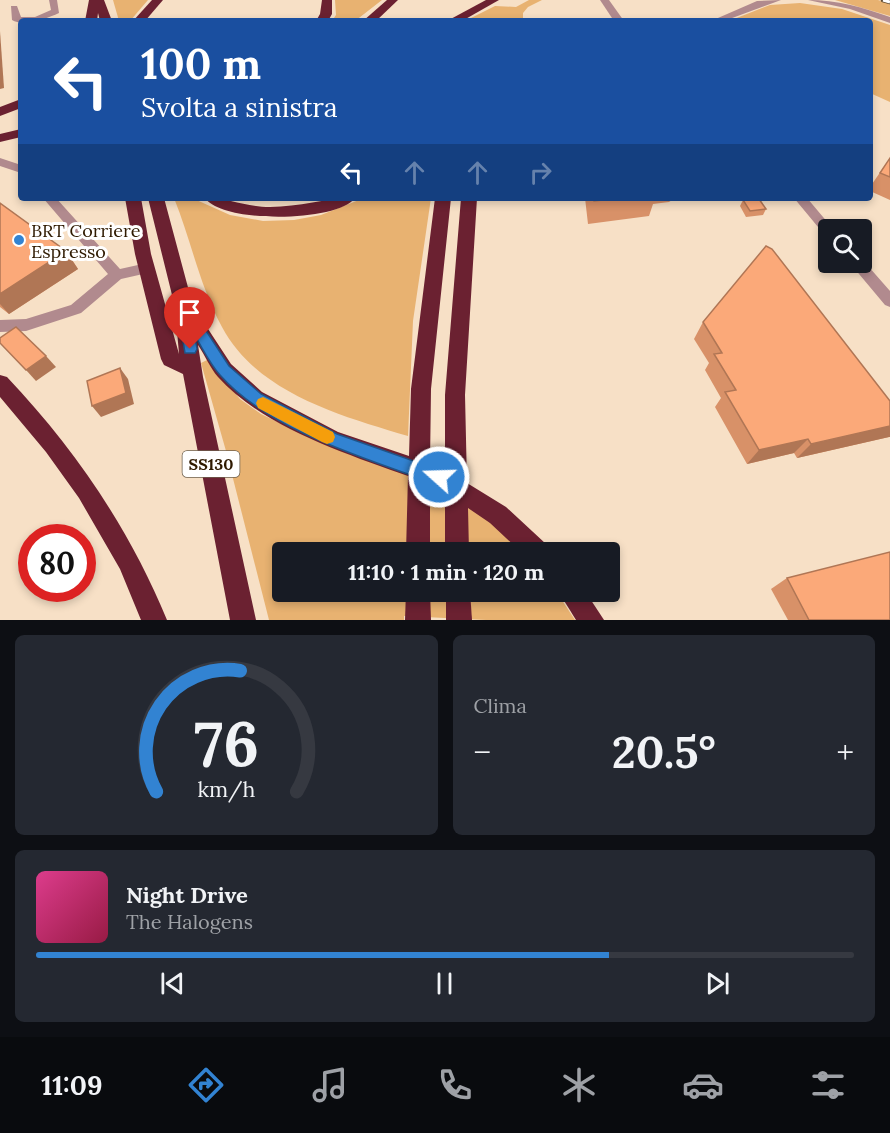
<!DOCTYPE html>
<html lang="it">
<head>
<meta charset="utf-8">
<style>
	:root { --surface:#171b24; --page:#242831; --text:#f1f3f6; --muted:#9ea1a6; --line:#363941; --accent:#3283d2 }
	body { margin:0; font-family:Lora,serif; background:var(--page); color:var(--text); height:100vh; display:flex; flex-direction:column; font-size:22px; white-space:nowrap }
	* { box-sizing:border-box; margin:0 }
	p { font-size:20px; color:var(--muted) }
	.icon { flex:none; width:33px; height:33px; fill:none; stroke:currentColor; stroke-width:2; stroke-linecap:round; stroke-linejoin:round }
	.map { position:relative; height:620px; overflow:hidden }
	.sheet { display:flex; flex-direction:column; gap:15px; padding:15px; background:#0d0f14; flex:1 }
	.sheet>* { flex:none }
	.banner { position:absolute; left:18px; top:18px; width:855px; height:183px; border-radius:6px; box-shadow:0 3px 9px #0003; background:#1a4fa0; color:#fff; overflow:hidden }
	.buttons { position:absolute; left:818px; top:219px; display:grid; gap:12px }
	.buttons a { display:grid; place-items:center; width:54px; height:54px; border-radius:6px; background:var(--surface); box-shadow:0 3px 9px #0003; font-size:30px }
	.speed { position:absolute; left:18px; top:524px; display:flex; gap:12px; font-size:30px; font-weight:700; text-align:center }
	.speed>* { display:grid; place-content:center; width:78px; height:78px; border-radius:50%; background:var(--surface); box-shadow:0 3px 9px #0003; line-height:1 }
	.speed .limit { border:9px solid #d22; background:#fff; color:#111 }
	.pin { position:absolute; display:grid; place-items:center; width:51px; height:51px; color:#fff; margin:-62px -26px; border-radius:50% 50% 50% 0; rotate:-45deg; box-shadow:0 0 6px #0007 }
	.pin .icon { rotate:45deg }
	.me { position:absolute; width:66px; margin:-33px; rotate:290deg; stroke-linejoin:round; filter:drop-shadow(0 0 4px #0008) }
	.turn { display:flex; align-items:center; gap:21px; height:126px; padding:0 24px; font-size:27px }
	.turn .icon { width:78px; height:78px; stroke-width:2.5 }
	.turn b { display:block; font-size:42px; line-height:51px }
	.lanes { display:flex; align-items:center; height:57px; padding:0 24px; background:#0003; justify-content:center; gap:30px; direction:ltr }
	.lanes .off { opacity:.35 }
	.big { font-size:45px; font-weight:700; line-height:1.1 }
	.sheet .widget { flex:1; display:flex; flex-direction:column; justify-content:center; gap:9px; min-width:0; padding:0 21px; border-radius:9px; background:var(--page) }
	.sheet .dial { align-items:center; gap:0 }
	.dial svg { height:156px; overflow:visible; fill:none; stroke:var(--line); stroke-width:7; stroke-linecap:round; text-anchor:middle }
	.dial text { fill:var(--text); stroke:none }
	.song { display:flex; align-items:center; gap:18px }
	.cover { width:72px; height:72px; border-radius:9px; background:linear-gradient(135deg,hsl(330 70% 55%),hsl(340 70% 35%)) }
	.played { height:6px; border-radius:3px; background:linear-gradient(90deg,var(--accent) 70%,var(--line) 70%) }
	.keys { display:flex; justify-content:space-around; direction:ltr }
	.heat { display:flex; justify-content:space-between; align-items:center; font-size:33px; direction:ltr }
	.sheet .tiles { flex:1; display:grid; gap:15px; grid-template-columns:1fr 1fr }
	.widget:last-child { grid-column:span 2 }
	.trip { position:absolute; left:272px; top:542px; width:348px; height:60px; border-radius:6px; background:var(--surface); box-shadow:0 3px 9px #0003; font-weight:700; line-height:60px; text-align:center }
	.dock { display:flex; height:96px; justify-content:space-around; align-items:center; background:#090b0e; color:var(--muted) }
	.dock .icon { width:42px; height:42px }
	.dock .current { color:var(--accent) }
	.dock b { font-size:27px; color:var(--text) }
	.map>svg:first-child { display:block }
	.green { fill:#e8b271 }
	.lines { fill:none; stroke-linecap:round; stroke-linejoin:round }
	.minor { fill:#b18a8e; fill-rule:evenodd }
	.highway { fill:#6b2131; fill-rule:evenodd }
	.rail-casing { stroke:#5f492f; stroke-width:4.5 }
	.rail { stroke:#fff; stroke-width:3; stroke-dasharray:9; stroke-linecap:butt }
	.wall { fill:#d89168 }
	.shaded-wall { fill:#b07655 }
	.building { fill:#fba979; stroke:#b07655; stroke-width:1.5 }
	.route { fill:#3283d2; stroke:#205588; stroke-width:1.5 }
	.slow { fill:#f59e0b }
	.poi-dot { fill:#3283d2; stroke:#fff; stroke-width:2 }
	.labels { text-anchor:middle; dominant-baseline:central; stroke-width:6; stroke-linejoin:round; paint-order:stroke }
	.shield { fill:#fff; stroke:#6d5f4c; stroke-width:1.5 }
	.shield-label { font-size:16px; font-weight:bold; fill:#2f1a00 }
	.poi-label { font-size:18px; fill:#2f1a00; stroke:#fff; text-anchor:start }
</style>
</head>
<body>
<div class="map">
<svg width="890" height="620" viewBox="0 0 890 620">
	<rect width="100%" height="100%" fill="#f7e0c6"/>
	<g class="green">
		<path d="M 113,0 L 148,0 L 130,21 L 119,21 Z"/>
		<path d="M 335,0 L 382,0 L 355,21 L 332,21 L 336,15 Z"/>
		<path d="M 529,0 L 542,0 L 528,7 L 523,13 L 523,21 L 465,21 L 495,6 L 516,7 Z"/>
		<path d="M 835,0 L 878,0 L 890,4 L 890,16 Z"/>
		<path d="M 800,3 L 842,9 L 890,25 L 890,102 L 870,93 L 870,21 L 729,21 L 770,5 Z"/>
		<path d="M 174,198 L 192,198 L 230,215 L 263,221 L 294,220 L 321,215 L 364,198 L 431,198 L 413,321 L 408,436 C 341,416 257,393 222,327 C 200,287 191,240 174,198 Z"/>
		<path d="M 207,360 L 240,399 L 261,414 L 296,431 L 397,468 L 486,514 L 526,552 L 282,552 L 282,591 L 556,591 L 575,620 L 486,620 L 404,616 L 404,620 L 269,620 L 226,451 L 201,363 Z"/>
	</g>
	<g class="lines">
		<g class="minor">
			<path d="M 49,0 L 57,0 L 59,13 C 46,19 23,27 12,20 L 11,6 L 17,6 L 21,17 L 35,17 L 51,10 Z"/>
			<path d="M 600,0 L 609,0 L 624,21 L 614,21 Z"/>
			<path d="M 781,0 L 724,21 L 711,21 L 757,1 Z"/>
			<path d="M 808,0 C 837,0 862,7 890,17 L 890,23 L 850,9 Z"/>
			<path d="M 0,158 L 21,165 L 21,173 L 0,166 Z"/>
			<path d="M 43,198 L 56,198 L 120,269 L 147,263 L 154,268 L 152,272 L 121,279 L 81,313 L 26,331 L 0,332 L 0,320 L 26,319 L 71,305 L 108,274 Z"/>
			<path d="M 794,198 L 807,198 L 834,230 L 828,230 L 828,235 L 823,233 Z"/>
			<path d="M 861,258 L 890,291 L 890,307 L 885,305 L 849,262 L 861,262 Z"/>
		</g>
		<g class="highway">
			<path d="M 89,0 L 104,0 L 112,21 L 100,21 L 98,13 L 97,21 L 85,21 Z"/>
			<path d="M 152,0 L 163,0 L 145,21 L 133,21 Z"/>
			<path d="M 322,0 L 332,0 L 332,14 L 328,21 L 316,21 L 320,14 Z"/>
			<path d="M 387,0 L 398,0 L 376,21 L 363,21 Z"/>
			<path d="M 486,0 L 499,0 L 462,21 L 447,21 Z"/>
			<path d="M 21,99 L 21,108 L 0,116 L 0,107 Z"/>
			<path d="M 21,129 L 21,137 L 0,142 L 0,134 Z"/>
			<path d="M 125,198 L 141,198 L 151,254 L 179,354 L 175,307 L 148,198 L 164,198 L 193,306 L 231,364 L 262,392 L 338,432 L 409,456 L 411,389 L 435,198 L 451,198 L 431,389 L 430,464 L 445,469 L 445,395 L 461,198 L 477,198 L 465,395 L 467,483 L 506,507 L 546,544 L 550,552 L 521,552 L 490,523 L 468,508 L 469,552 L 445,552 L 445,493 L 430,484 L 430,552 L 406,552 L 408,476 C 346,454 263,427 218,377 C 210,368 205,355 198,345 L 203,377 L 256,620 L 230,620 L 183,374 L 164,365 L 161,359 L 135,254 Z"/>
			<path d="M 205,198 C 228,198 247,207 270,207 C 299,207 326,198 355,198 C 338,222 223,224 205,198 Z"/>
			<path d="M 0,375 L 7,377 C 75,449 129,528 167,620 L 141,620 L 120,569 L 79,498 L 46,452 L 0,397 Z"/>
			<path d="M 406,591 L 430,591 L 431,620 L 405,620 Z"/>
			<path d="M 446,591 L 470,591 L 472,620 L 446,620 Z"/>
			<path d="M 558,591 L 585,591 L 604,620 L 576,620 Z"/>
		</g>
		<defs>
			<path id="rail" d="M 883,0 L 890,2"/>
		</defs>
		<use href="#rail" class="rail-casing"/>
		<use href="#rail" class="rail"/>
	</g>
	<g class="wall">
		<path d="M 890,158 L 890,200 L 870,191 L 870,187 Z"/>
		<path d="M 585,198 L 675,198 L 669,202 L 653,204 L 649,216 L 588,224 Z"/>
		<path d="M 743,200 L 766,209 L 763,215 L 746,217 L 740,206 Z"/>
		<path d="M 0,203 L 66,251 L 78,269 L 9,314 L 0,307 Z"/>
		<path d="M 703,322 L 889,437 L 797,458 L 794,453 L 747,464 L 715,407 L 721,398 L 705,370 L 709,363 L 694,339 Z"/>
		<path d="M 787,578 L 890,620 L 788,620 L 771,589 Z"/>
	</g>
	<g class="shaded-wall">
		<path d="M 0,31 L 4,88 L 0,89 Z"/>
		<path d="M 66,251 L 78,269 L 9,314 L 0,304 L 0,294 Z"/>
		<path d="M 46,356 L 56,367 L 36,381 L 26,370 Z"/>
		<path d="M 120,368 L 128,379 L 134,404 L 101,417 L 92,406 Z"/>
		<path d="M 890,426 L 890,437 L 889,437 L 797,458 L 811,444 Z"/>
		<path d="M 808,439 L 794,453 L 747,464 L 759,450 Z"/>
	</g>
	<g class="building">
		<path d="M 890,158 L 890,177 L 880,173 Z"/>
		<path d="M 593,198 L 621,198 L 594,201 Z"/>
		<path d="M 759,199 L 766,209 L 750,211 L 743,200 Z"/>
		<path d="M 0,203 L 66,251 L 0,294 Z"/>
		<path d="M 766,246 L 772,249 L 890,401 L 890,426 L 811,444 L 808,439 L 759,450 L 725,392 L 736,390 L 714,354 L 722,353 L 703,322 Z"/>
		<path d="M 16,327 L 46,356 L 26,370 L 0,343 L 0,338 Z"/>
		<path d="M 120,368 L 126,393 L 92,406 L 87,381 Z"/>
		<path d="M 890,552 L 890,620 L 809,620 L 787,578 Z"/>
	</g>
	<path class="route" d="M 184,302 L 188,303 L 229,366 L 261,394 L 337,434 L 445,472 L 447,477 L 445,483 L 439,485 C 370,460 269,431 220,375 C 210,364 203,349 195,336 L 197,349 L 195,353 L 185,353 L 177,307 Z"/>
	<path class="slow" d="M 263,397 L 333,432 L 335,437 L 333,442 L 327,444 L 322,442 L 258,408 L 256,403 L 258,399 Z"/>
	<circle class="poi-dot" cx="19" cy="240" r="6"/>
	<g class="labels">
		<rect class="shield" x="182.5" y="451" width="57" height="26" rx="4.5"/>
		<g class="shield-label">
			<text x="211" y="464">SS130</text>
		</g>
		<g class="poi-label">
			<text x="31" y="230">BRT Corriere<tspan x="31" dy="21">Espresso</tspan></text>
		</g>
	</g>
</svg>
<div class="buttons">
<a><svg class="icon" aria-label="search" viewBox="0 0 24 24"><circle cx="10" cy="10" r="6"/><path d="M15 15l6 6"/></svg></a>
</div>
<div class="speed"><div class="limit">80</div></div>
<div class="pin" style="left:190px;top:349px;background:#d93025"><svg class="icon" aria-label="arrive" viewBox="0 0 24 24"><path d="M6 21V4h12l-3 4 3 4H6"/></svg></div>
<svg class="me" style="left:439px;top:477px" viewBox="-20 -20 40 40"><circle r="17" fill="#3283d2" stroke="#fff" stroke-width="3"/><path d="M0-11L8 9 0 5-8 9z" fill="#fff"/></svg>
<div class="trip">11:10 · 1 min · 120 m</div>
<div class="banner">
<div class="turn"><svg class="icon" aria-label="left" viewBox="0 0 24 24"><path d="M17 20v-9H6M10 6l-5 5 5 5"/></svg><div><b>100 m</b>Svolta a sinistra</div></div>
<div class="lanes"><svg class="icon" aria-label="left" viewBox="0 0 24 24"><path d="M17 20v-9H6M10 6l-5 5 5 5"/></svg><svg class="icon off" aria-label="ahead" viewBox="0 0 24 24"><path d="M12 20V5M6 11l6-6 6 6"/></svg><svg class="icon off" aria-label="ahead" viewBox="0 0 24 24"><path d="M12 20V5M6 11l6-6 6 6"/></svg><svg class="icon off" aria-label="right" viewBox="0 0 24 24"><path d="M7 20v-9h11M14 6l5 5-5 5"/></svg></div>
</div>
</div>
<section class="sheet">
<div class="tiles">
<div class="widget dial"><svg viewBox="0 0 100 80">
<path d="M14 69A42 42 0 1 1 86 69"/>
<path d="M14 69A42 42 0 0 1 57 7" stroke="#3283d2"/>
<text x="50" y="56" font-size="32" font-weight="700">76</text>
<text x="50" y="72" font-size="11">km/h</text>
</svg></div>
<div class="widget"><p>Clima</p>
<div class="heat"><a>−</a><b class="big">20.5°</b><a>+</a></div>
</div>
<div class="widget">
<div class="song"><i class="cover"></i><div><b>Night Drive</b><p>The Halogens</p></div></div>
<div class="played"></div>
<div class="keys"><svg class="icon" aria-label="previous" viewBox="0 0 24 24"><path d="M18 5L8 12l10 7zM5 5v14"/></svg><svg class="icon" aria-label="pause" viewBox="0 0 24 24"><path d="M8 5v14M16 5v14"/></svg><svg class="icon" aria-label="next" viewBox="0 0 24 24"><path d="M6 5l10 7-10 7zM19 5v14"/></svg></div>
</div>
</div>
</section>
<nav class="dock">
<b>11:09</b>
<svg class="icon current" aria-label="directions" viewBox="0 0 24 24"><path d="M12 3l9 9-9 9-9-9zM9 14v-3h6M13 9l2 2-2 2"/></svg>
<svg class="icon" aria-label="music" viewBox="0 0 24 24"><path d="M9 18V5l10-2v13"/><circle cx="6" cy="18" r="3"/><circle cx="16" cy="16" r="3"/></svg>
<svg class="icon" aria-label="phone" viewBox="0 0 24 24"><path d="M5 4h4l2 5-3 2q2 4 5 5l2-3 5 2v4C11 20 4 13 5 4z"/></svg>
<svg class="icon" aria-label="climate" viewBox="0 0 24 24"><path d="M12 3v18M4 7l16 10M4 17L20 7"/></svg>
<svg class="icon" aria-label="car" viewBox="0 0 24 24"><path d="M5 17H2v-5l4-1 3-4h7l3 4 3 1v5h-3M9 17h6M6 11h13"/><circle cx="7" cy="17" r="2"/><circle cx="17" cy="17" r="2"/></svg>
<svg class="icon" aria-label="filters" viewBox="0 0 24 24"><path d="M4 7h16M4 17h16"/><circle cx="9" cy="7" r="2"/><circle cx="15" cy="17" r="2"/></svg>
</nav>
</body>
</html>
